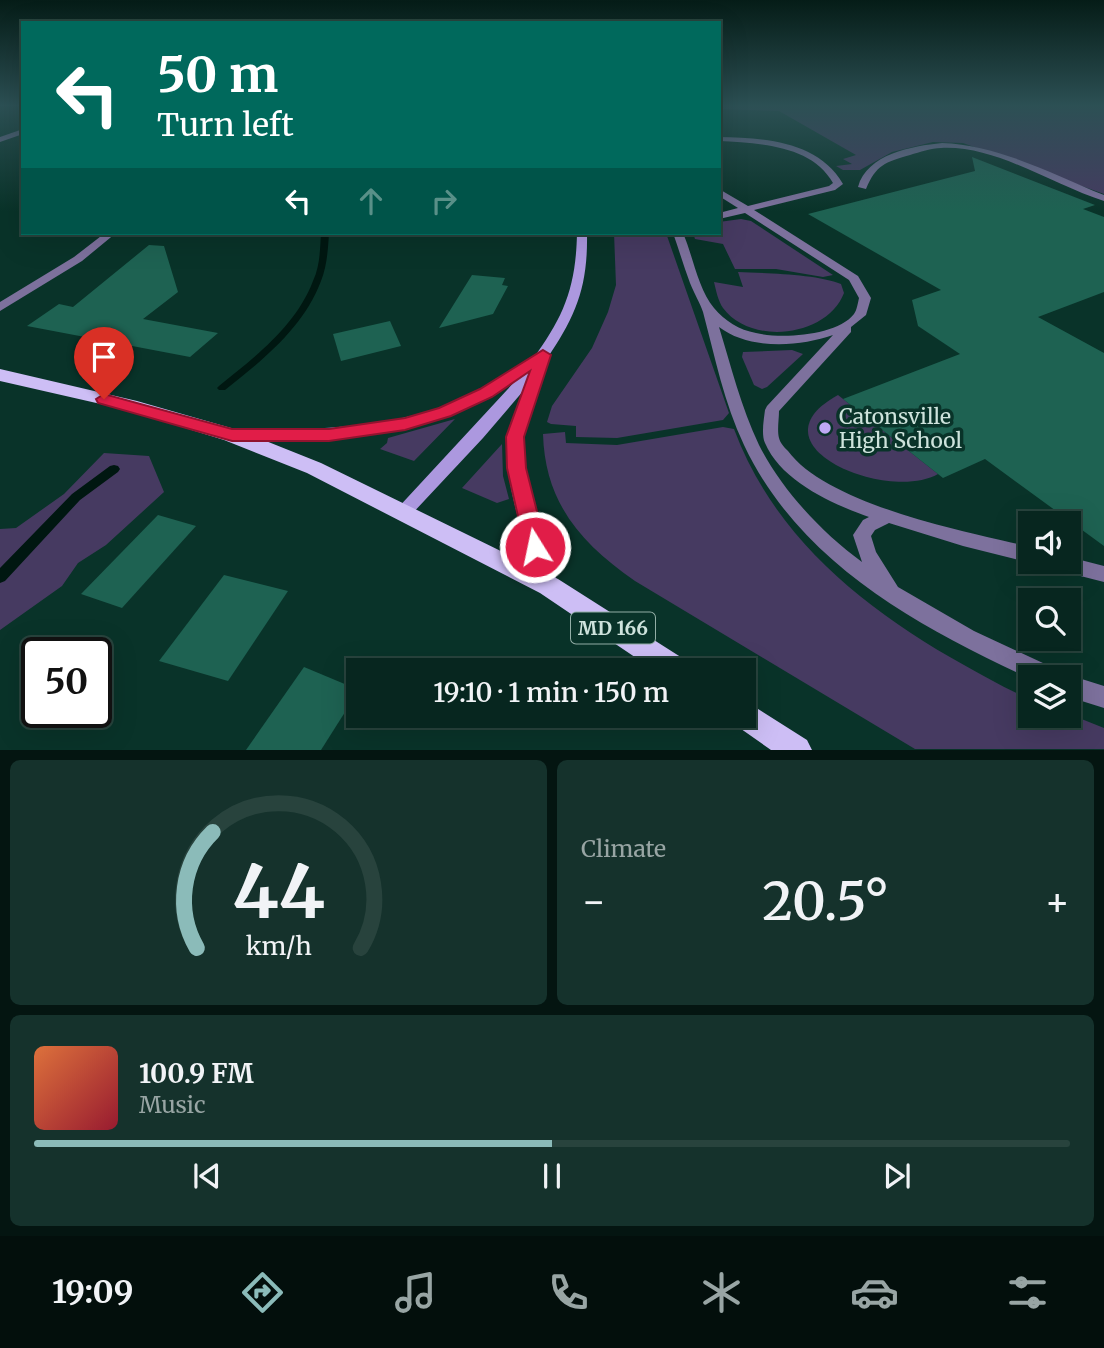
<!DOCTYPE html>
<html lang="en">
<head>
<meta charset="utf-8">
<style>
	:root { --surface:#07261f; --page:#15322c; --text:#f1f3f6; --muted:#98a5a4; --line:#28433d; --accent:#8bbbb9 }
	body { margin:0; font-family:Merriweather,serif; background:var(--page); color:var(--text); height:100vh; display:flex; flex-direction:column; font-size:26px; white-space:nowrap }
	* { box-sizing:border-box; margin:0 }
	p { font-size:23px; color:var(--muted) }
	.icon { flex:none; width:38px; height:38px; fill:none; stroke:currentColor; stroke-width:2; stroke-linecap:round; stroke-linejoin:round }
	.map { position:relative; height:750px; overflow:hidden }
	.details { display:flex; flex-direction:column; gap:10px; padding:10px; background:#041511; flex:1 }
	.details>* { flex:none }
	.guide { position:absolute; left:21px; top:21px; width:700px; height:214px; border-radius:0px; box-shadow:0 7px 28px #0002,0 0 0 2px var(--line); background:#00695c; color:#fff; overflow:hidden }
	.controls { position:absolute; left:1018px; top:511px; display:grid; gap:14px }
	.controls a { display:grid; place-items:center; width:63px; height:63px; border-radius:0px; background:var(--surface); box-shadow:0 7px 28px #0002,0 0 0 2px var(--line); font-size:35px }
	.speed { position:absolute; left:21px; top:637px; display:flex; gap:14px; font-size:35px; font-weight:700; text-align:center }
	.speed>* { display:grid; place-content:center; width:91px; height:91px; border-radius:50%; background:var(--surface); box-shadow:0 7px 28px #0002,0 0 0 2px var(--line); line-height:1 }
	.speed .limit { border:4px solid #111; border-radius:10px; background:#fff; color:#111 }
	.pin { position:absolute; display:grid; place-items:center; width:60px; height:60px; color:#fff; margin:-72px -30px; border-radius:50% 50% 50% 0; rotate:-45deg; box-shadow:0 0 7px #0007 }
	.pin .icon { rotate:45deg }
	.me { position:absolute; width:77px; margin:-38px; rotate:350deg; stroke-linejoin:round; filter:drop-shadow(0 0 5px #0008) }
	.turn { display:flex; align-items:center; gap:24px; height:147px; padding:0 21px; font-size:32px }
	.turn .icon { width:91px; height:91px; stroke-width:2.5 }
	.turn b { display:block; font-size:49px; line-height:60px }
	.lanes { display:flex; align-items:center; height:66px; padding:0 21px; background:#0003; justify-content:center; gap:35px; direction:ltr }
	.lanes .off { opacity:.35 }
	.big { font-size:52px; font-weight:600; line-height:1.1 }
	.details .card { flex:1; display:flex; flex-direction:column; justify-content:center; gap:10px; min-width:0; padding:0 24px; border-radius:10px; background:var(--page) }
	.details .dial { align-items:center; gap:0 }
	.dial svg { height:182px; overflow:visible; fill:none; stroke:var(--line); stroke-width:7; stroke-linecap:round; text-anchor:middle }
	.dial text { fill:var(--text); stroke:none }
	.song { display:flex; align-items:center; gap:21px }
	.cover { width:84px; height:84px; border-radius:10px; background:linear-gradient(135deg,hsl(20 70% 55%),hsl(350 70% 35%)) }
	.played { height:7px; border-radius:4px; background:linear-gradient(90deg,var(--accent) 50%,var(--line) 50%) }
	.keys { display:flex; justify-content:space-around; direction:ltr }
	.heat { display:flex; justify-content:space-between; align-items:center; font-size:38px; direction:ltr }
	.details .tiles { flex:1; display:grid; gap:10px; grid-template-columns:1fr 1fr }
	.card:last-child { grid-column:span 2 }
	.trip { position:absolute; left:346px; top:658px; width:410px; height:70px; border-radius:0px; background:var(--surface); box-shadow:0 7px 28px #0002,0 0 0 2px var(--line); font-weight:600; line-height:70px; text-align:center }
	.tab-bar { display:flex; height:112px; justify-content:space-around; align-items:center; background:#030f0c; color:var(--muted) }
	.tab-bar .icon { width:49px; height:49px }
	.tab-bar .on { color:var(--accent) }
	.tab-bar b { font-size:32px; color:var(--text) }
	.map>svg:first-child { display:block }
	.green { fill:#463a61 }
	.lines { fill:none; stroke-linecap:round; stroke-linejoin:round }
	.stream { fill:#001711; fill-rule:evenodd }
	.building { fill:#1e6252 }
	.lane { fill:#7d719d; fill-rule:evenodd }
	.street { fill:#7d719d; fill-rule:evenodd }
	.secondary { fill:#ac98df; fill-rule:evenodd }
	.primary { fill:#cdbef5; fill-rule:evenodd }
	.route { fill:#e11d48; stroke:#92132f; stroke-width:2 }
	.poi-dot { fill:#bea9f4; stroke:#093329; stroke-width:2.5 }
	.labels { text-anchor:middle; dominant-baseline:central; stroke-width:7; stroke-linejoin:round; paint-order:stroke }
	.shield { fill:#093329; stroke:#93aea6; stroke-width:2 }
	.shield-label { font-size:19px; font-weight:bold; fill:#cee3dc }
	.poi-label { font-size:21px; fill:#cee3dc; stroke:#093329; text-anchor:start }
</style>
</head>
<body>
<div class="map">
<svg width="1104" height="750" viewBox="0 0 1104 750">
	<rect width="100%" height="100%" fill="#093329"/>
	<g class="green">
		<path d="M 719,106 L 1104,106 L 1104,194 L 963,143 L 933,142 L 892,152 L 860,170 L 843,170 L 836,166 L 852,164 L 843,159 L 856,155 L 779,111 L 719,109 Z"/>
		<path d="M 741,219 L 751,221 L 833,275 L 823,277 L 776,269 L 735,269 L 723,244 L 695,239 L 693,233 L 719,233 L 719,222 Z"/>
		<path d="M 614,233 L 666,233 L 729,413 L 723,420 L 617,438 L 576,437 L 576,426 L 551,424 L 547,422 L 552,406 L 592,348 L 608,312 L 616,285 Z"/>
		<path d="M 738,272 C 764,273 818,274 841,284 L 844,293 C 827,337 751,346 723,308 C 718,301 716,290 714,282 L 743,287 Z"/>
		<path d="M 792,350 L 803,354 L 767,387 L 762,389 L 754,385 L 742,357 L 743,352 Z"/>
		<path d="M 838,395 L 938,474 C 887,503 747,445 838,395 Z"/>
		<path d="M 455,419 L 414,461 L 380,449 L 387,443 L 388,438 Z"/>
		<path d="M 723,427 L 734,429 C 774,537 865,610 964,665 C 986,677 1007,690 1031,699 L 1031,716 L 1069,714 L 1104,728 L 1104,749 L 915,749 L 635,581 C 580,543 545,502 543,434 L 565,432 L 566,443 L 617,445 Z"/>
		<path d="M 502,444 L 503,476 L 509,499 L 497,503 L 462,488 Z"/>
		<path d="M 104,453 L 149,456 L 164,492 L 106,545 L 78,563 L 62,586 L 0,630 L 0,529 L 16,528 L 64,494 Z"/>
	</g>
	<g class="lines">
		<g class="stream">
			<path d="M 321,233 L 329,233 C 328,249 327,266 321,281 C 304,327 263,360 225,390 L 219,390 L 217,388 L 219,386 C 255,357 296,326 313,281 C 320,266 320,250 321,233 Z"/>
			<path d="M 114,465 L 118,466 L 120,469 L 118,472 L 80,500 L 5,581 L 0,583 L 0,568 L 72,494 L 110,466 Z"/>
		</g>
	</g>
	<g class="building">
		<path d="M 972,157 L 1095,205 L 1083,209 L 1104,217 L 1104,292 L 1038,317 L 1104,353 L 1104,546 L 985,459 L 943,478 L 843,399 L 960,354 L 918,326 L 912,300 L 941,290 L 808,214 L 975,171 Z"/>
		<path d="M 149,245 L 164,246 L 178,292 L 143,319 L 218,333 L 190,357 L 27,326 L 59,304 L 73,307 Z"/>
		<path d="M 472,275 L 505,278 L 502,285 L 508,286 L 493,314 L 439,328 Z"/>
		<path d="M 390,321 L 401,346 L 341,361 L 333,334 Z"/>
		<path d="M 158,515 L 196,526 L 122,608 L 81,594 Z"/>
		<path d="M 224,575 L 288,591 L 228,681 L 159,661 Z"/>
		<path d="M 304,667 L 359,690 L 321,750 L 246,750 Z"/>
	</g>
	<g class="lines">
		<g class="lane">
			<path d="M 719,137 C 764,138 818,141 843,184 L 835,190 L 754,210 L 858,276 L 871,298 L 866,315 L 851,327 L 851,332 L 779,411 C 779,419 777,430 779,438 C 780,443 785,448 788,451 C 828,505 966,532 1031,547 L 1031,562 L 1034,562 L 1031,563 L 963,546 L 889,523 L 875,530 L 871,536 L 876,552 L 898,587 L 974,631 L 1058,670 L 1061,677 L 1031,677 L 1031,679 C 918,627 799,562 744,445 C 724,403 715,357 703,312 C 700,303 694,293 690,283 C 684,267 679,250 673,233 L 683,233 C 693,256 698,289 714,308 C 725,321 739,330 756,333 C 781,339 837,336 854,314 C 857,310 858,302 859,298 L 849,280 L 745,213 L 719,219 L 719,213 L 738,208 L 719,196 L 719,189 L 748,206 L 829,186 L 833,183 C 812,145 759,143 719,141 ZM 719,327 C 749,350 799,347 833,335 L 767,406 L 765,410 C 764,419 761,434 765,443 C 781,481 832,504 869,517 L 863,520 L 853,535 L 862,562 C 821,532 782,490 759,445 C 741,407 731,366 719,327 Z"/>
			<path d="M 942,143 C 999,145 1052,174 1104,195 L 1104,201 C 1053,185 996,145 941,148 C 931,148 920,152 910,155 C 885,162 876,165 866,189 L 858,187 C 867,154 912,146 942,143 Z"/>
			<path d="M 1069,557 L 1104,566 L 1104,582 L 1049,568 L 1047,562 L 1069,562 Z"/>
			<path d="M 1069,675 L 1104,686 L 1104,708 L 1069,697 L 1069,677 L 1064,677 Z"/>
		</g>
		<g class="street">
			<path d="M 23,129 L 23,134 L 0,142 L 0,137 Z"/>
			<path d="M 105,233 L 116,233 L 82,261 L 0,311 L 0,302 L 74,257 Z"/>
		</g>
		<path class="secondary" d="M 577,233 L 587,233 C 588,287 576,316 546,360 L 548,363 C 540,386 529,410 524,435 C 516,467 546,553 559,586 L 556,592 L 549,594 L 542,592 L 539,586 C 527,551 501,471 507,436 C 510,421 519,405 524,390 L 483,438 L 410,516 L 404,518 L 398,516 L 395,511 L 518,378 C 434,438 333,440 234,440 L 229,439 L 226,435 L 229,431 L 234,430 C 306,429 383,431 451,403 C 478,392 501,377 525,361 L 532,360 C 564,317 576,287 577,233 Z"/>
		<g class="primary">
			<path d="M 0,369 L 137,401 L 238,430 L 321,463 L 558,579 L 687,661 L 690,670 L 654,670 L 540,593 L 307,473 L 224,440 L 127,410 L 0,381 Z"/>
			<path d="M 744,700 L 807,740 L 812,750 L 771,750 L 734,724 L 731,716 L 744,716 Z"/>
		</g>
	</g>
	<linearGradient id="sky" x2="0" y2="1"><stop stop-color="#051c17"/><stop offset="0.5" stop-color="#2c5054"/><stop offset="1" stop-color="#2c5054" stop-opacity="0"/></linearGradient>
	<rect width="1104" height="211" fill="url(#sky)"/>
	<path class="route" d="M 543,350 L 551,355 L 524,437 L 526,468 L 546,547 L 543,553 L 535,556 L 528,553 L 525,547 L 507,468 L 506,437 L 530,371 L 492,397 L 451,416 L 405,430 L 329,441 L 232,441 L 98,403 L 96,399 L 104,394 L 232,429 L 329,429 L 405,418 L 439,408 L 480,389 Z"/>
	<circle class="poi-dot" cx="825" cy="428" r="7"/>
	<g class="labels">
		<rect class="shield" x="571" y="612.5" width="84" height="31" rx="5"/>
		<g class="shield-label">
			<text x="613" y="628">MD 166</text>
		</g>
		<g class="poi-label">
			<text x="839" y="416">Catonsville<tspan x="839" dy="24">High School</tspan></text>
		</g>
	</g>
</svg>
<div class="controls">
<a><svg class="icon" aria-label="sound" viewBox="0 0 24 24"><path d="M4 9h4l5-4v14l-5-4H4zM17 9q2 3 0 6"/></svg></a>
<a><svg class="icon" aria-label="search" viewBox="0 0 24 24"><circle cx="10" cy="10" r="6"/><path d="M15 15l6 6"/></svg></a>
<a><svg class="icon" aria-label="layers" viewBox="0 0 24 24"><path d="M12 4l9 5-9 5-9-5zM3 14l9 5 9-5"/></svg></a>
</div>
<div class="speed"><div class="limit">50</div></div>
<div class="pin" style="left:104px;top:399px;background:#d93025"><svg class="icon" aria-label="arrive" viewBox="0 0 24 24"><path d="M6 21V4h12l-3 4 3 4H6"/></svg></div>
<svg class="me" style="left:535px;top:547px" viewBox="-20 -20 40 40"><circle r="17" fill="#e11d48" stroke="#fff" stroke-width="3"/><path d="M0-11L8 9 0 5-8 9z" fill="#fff"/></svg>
<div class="trip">19:10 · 1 min · 150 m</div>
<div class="guide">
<div class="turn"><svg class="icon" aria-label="left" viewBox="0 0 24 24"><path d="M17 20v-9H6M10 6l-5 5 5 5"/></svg><div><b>50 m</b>Turn left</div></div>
<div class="lanes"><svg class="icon" aria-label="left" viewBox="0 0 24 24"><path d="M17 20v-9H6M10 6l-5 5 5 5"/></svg><svg class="icon off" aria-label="ahead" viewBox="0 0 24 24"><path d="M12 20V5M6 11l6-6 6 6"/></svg><svg class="icon off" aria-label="right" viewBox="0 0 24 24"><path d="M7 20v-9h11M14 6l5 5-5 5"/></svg></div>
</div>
</div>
<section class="details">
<div class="tiles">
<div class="card dial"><svg viewBox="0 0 100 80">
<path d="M14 69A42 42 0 1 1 86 69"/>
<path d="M14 69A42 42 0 0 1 21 18" stroke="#8bbbb9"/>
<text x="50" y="56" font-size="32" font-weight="700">44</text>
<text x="50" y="72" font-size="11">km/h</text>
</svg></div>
<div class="card"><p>Climate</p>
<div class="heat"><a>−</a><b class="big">20.5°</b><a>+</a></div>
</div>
<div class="card">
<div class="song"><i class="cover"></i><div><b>100.9 FM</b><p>Music</p></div></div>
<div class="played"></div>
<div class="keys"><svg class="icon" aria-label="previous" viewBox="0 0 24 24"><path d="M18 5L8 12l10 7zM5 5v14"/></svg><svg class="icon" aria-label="pause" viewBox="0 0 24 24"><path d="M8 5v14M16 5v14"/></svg><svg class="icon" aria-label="next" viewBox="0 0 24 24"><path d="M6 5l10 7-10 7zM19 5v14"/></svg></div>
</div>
</div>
</section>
<nav class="tab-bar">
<b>19:09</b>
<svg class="icon on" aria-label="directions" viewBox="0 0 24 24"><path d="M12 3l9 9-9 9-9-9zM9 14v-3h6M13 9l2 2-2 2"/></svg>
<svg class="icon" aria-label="music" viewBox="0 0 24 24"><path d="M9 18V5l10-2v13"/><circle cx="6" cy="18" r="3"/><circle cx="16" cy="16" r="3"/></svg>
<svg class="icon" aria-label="phone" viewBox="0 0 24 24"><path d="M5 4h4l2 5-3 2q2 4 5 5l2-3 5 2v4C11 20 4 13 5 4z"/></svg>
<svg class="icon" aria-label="climate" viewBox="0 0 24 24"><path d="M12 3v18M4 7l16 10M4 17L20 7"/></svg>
<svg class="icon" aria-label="car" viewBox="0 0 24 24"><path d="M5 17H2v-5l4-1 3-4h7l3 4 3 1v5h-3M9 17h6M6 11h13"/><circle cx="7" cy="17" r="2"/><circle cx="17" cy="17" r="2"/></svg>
<svg class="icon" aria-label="filters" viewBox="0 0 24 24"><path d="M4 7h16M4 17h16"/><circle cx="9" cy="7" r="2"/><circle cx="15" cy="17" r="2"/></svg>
</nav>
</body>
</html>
